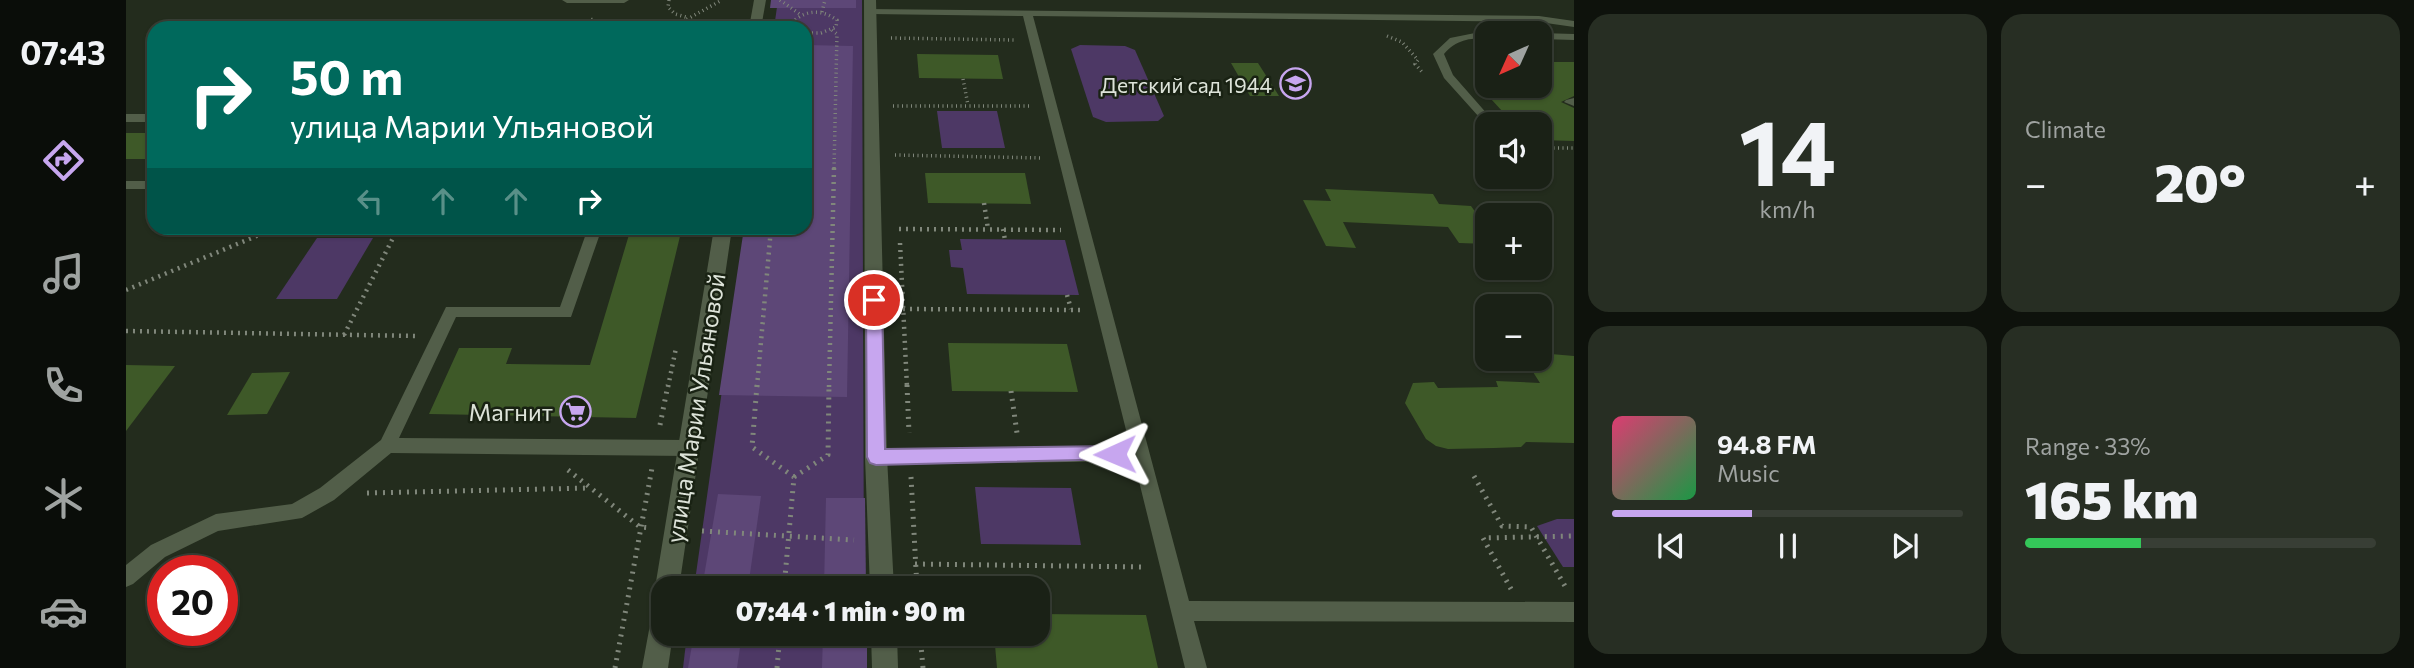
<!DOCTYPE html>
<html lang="en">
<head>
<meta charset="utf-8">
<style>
	:root { --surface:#1a2116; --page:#272e23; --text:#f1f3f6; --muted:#9fa3a1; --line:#383e35; --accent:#c7a6ef }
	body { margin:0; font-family:Commissioner,sans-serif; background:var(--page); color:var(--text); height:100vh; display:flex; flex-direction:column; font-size:26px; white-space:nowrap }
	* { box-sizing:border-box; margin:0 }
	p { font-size:23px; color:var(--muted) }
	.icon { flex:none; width:38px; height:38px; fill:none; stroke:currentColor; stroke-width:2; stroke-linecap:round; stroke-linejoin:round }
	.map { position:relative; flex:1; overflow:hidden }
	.sheet { display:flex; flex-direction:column; gap:14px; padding:14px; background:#0e120c; width:840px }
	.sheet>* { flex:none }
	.guide { position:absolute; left:21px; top:21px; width:665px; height:214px; border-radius:21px; box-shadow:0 2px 5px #0004,0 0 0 2px var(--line); background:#00695c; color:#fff; overflow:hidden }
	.needle { width:46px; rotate:225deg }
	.fabs { position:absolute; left:1349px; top:21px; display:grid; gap:14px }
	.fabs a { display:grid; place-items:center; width:77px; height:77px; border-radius:14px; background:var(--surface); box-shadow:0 2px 5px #0004,0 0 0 2px var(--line); font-size:35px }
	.speed { position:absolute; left:21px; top:555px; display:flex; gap:14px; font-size:35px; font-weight:700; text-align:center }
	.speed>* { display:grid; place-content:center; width:91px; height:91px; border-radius:50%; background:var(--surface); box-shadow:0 2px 5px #0004,0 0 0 2px var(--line); line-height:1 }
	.speed .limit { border:10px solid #d22; background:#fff; color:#111 }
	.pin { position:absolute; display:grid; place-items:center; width:60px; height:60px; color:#fff; margin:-30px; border:4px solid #fff; border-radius:50%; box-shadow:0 2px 7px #0007 }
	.me { position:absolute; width:77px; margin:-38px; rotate:269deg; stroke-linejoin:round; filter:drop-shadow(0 0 5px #0008) }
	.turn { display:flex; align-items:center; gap:24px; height:147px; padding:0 28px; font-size:32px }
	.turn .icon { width:91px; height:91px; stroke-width:2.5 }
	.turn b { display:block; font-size:49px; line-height:60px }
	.lanes { display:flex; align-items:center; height:66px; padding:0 28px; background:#0003; justify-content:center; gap:35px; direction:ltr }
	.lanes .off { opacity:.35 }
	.big { font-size:52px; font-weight:800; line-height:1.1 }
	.sheet .widget { flex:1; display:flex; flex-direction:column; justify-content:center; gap:10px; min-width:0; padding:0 24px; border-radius:21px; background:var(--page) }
	.sheet .dial { align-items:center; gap:0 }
	.dial b { font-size:91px; line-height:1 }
	.song { display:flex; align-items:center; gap:21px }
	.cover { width:84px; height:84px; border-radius:10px; background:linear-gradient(135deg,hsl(340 70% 55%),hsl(140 70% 35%)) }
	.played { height:7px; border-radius:4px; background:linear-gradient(90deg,var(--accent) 40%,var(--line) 40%) }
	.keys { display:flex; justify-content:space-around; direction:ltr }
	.heat { display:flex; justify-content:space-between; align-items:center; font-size:38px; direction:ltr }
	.charge { height:10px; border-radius:5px; background:linear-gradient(90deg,#34c759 33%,var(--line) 0) }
	.sheet .tiles { flex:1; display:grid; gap:14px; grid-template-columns:repeat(2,1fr) }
	.trip { position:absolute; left:525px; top:576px; width:399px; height:70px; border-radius:21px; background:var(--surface); box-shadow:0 2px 5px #0004,0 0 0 2px var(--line); font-weight:800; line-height:70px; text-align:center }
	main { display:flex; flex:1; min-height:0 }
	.menu { display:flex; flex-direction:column; width:126px; justify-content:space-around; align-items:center; background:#0a0d09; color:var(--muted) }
	.menu .icon { width:49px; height:49px }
	.menu .active { color:var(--accent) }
	.menu b { font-size:32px; color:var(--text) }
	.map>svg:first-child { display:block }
	.green { fill:#4d3865 }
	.forest { fill:#5d4777 }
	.building { fill:#3e5928 }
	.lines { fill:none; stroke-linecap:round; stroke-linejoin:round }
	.path-far2 { stroke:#80877b; stroke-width:3.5; stroke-dasharray:1 3.5; stroke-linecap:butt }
	.path-far1 { stroke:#80877b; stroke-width:4.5; stroke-dasharray:2 5; stroke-linecap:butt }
	.path { stroke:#80877b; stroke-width:5; stroke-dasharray:2 6; stroke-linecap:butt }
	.service { fill:#525e49; fill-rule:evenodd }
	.minor { fill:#525e49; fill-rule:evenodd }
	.route { fill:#c7a6ef; stroke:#816c9b; stroke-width:2 }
	.labels { text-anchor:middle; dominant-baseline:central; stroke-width:5; stroke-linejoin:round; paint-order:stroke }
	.far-poi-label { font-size:21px; fill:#dde3d9; stroke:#192213; text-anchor:end }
	.street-label { font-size:24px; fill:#dde3d9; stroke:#192213 }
	.poi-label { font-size:24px; fill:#dde3d9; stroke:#192213; text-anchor:end }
</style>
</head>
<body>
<main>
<nav class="menu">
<b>07:43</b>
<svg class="icon active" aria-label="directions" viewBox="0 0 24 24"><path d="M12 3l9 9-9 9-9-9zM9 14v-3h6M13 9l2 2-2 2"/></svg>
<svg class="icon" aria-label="music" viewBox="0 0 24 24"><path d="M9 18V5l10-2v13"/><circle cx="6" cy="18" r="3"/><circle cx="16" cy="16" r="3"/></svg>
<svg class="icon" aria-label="phone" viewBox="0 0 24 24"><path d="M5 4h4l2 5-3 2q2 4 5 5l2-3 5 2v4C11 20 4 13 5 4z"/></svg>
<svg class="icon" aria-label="climate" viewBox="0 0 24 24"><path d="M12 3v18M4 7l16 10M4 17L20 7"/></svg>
<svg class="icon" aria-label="car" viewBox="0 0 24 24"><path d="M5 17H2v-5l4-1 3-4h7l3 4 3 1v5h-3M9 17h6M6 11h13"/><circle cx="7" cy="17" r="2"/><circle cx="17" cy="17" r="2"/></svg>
</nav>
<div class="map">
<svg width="1448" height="668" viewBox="0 0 1448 668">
	<rect width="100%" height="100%" fill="#232c1d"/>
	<g class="green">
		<path d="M 652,0 L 736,0 L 738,588 L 568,588 L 619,228 L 679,228 L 679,28 L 648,28 Z"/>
		<path d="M 954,45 L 999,46 L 1009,50 L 1038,116 L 1032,121 L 980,122 L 967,117 L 945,49 Z"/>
		<path d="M 811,111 L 871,111 L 879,148 L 816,148 Z"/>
		<path d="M 191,238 L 247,238 L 211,299 L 150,299 Z"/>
		<path d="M 834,239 L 939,240 L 953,295 L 841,294 L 837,268 L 825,267 L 823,250 L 836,250 Z"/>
		<path d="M 849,487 L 945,488 L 955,545 L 855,544 Z"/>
		<path d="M 1431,519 L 1448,519 L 1448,567 L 1437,567 L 1411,526 Z"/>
		<path d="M 561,634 L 738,634 L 738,668 L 557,668 Z"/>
	</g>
	<g class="forest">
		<path d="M 645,0 L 730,0 L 730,8 L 644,8 Z"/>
		<path d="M 679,45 L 727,46 L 721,397 L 593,395 L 618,228 L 679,228 Z"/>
		<path d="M 592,494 L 635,496 L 622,588 L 576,588 Z"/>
		<path d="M 700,498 L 739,498 L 740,588 L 698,588 Z"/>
		<path d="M 568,634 L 616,634 L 611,668 L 562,668 Z"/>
		<path d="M 697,634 L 741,634 L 741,668 L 696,668 Z"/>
	</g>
	<g class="building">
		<path d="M 791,54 L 872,55 L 877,79 L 793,78 Z"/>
		<path d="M 1414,62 L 1448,62 L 1448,96 L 1435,102 L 1448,108 L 1448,141 L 1414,140 L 1414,124 L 1388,124 L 1365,99 L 1380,100 L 1373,86 L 1414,86 Z"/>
		<path d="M 1105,63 L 1132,63 L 1153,96 L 1124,96 Z"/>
		<rect x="0" y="133" width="28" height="26"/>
		<path d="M 799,173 L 899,173 L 905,204 L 802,203 Z"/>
		<path d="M 1199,189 L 1307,194 L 1313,204 L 1345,206 L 1362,230 L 1362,244 L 1333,243 L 1322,227 L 1217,222 L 1230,248 L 1200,246 L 1177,200 L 1205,201 Z"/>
		<path d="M 505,228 L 556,228 L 510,418 L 303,414 L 333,348 L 386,348 L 380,364 L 464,365 Z"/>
		<path d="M 822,343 L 941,344 L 952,392 L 826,391 Z"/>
		<path d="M 1425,354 L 1448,356 L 1448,443 L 1400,442 L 1395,447 L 1368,448 L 1322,449 L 1310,446 L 1300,439 L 1279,403 L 1287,383 L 1308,382 L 1312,388 L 1372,387 L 1370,381 L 1414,383 L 1407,372 L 1418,355 Z"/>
		<path d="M 0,365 L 49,366 L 0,431 Z"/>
		<path d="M 164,372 L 141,414 L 101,415 L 126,373 Z"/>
		<path d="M 912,614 L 1020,615 L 1032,668 L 871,668 L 868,634 L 912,634 Z"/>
	</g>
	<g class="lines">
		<g class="path-far2">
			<path d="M 543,0 L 542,7 L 549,14 L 563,18"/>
			<path d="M 654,0 L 675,15"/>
			<path d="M 696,12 L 699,0"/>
			<path d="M 465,19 L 481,28"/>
			<path d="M 545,28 L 596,0"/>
			<path d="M 670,28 L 668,21 C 681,9 697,10 711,20 L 710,27 L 695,33 L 679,33"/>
			<path d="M 706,30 L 711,34 L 708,169"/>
			<path d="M 1261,36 L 1276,42 L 1292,60 L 1289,64 L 1297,73"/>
			<path d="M 765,38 L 888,40"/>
			<path d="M 837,79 L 842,105"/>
			<path d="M 767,106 L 905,106"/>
			<path d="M 1414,148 L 1448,148"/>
			<path d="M 769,155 L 917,158"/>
		</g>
		<g class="path-far1">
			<path d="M 858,203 L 862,229"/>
			<path d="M 773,229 L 935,230"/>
			<path d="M 877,229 L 879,240"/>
			<path d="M 774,243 L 781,387"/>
			<path d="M 0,290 L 150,228"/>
			<path d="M 941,295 L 945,309"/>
			<path d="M 777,309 L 954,310"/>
			<path d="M 0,331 L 290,336"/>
			<path d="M 218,335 L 272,228"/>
			<path d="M 542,387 L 550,348"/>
			<path d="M 631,387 L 645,228"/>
			<path d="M 703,387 L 708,168"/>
		</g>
		<g class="path">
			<path d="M 631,385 L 626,447 L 668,477 L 658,588"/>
			<path d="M 781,385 L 783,433"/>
			<path d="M 885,391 L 891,433"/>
			<path d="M 534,425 L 542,385"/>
			<path d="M 442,470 L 514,527 L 525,528"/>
			<path d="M 1348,476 L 1376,526 L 1405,527 L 1439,586"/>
			<path d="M 668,477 L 702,455 L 703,385"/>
			<path d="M 785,477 L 791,588"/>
			<path d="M 241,493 L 463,488"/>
			<path d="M 576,531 L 728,540"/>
			<path d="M 789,564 L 1019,567"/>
			<path d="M 1385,589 L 1357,538 L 1448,536"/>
			<path d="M 794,634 L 797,668"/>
			<path d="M 489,668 L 526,468"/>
			<path d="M 651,668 L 654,634"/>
		</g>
		<g class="service">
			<path d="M 436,0 L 503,0 L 498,3 L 441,3 Z"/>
			<path d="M 741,9 L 1413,16 L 1448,21 L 1448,27 L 1413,22 L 907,16 L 1063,601 L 1448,602 L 1448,622 L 1068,621 L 1081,668 L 1059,668 L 1008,461 L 750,465 L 744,462 L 741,457 L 744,452 L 750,449 L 1004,446 L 897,16 L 745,14 L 740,11 Z"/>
			<path d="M 1354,32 L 1366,33 L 1362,33 L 1362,38 C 1343,38 1330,40 1318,54 L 1327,75 L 1370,124 L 1362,124 L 1362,127 L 1318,78 L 1307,54 L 1324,38 Z"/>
			<path d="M 1412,33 L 1414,33 L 1448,34 L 1448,40 L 1414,39 Z"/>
			<path d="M 1448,98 L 1448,106 L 1438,102 L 1440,100 Z"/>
			<rect x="0" y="114" width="28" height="8"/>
			<rect x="0" y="181" width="28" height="8"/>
			<path d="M 462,228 L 476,228 L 445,317 L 330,317 L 273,438 L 562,440 L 568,443 L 571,448 L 568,453 L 562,456 L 265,453 L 208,500 L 176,518 L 92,531 L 39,557 L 7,584 L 0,587 L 0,565 L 25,545 L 90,514 L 166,504 L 194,488 L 255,440 L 320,307 L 434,307 Z"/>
		</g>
		<g class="minor">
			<path d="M 628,0 L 640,0 L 635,28 L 623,28 Z"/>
			<path d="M 738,0 L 750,0 L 761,457 L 768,588 L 744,588 L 739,457 Z"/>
			<path d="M 588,228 L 606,228 L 553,588 L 537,588 L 537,598 L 532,596 L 529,588 Z"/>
			<path d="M 537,600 L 537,634 L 547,634 L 542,668 L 516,668 L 528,603 Z"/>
			<path d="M 745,634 L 771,634 L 772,668 L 746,668 Z"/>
		</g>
	</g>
	<path class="route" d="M 748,294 L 756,300 L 759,449 L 989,446 L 995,448 L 998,454 L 995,459 L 750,465 L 744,463 L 741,457 L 740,300 Z"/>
	<defs>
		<symbol id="school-ring" viewBox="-11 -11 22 22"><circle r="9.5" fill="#192213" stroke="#c7a6ef" stroke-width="1.5"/><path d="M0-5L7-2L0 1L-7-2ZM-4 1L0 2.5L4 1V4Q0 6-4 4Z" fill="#c7a6ef"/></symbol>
		<symbol id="supermarket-ring" viewBox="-11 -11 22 22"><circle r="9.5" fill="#192213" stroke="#c7a6ef" stroke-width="1.5"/><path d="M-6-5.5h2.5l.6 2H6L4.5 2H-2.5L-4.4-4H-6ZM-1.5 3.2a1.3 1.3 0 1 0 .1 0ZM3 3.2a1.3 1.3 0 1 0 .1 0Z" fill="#c7a6ef"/></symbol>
	</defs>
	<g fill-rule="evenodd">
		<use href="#school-ring" x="1152" y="66" width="35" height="35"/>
		<use href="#supermarket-ring" x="432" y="394" width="35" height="35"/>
	</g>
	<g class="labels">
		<g class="far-poi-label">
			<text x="1146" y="84">Детский сад 1944</text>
		</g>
		<g class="street-label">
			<text transform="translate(569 408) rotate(-81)">улица Марии Ульяновой</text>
		</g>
		<g class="poi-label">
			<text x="427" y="411">Магнит</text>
		</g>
	</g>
</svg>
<div class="fabs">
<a><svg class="needle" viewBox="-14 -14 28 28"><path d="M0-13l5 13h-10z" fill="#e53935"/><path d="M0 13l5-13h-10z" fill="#9fa3a1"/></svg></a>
<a><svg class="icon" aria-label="sound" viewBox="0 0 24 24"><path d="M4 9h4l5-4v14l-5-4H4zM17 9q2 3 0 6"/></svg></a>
<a>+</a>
<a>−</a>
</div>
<div class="speed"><div class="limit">20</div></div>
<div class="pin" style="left:748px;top:300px;background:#d93025"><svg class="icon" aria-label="arrive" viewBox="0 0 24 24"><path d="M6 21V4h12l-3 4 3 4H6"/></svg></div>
<svg class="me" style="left:989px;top:454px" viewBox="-20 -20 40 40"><path d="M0-17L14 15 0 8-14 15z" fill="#c7a6ef" stroke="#fff" stroke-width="4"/></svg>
<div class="trip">07:44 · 1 min · 90 m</div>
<div class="guide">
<div class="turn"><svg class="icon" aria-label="right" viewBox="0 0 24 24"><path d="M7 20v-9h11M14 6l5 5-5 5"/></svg><div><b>50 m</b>улица Марии Ульяновой</div></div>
<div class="lanes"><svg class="icon off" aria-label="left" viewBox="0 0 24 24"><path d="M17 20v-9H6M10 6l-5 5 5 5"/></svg><svg class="icon off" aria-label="ahead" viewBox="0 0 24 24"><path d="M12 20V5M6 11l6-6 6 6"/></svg><svg class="icon off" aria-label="ahead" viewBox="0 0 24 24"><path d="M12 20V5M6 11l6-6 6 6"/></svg><svg class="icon" aria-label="right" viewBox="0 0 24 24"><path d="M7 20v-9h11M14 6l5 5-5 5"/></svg></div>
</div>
</div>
<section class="sheet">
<div class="tiles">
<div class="widget dial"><b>14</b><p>km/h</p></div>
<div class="widget"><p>Climate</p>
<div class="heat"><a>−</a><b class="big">20°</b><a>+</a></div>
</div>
<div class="widget">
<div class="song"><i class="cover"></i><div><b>94.8 FM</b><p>Music</p></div></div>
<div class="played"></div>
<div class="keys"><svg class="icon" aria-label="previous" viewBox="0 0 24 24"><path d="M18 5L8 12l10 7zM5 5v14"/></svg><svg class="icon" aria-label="pause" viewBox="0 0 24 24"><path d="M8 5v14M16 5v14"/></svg><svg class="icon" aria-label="next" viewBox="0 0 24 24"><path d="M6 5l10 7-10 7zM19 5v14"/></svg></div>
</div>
<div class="widget"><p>Range · 33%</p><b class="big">165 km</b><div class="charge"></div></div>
</div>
</section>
</main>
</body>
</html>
